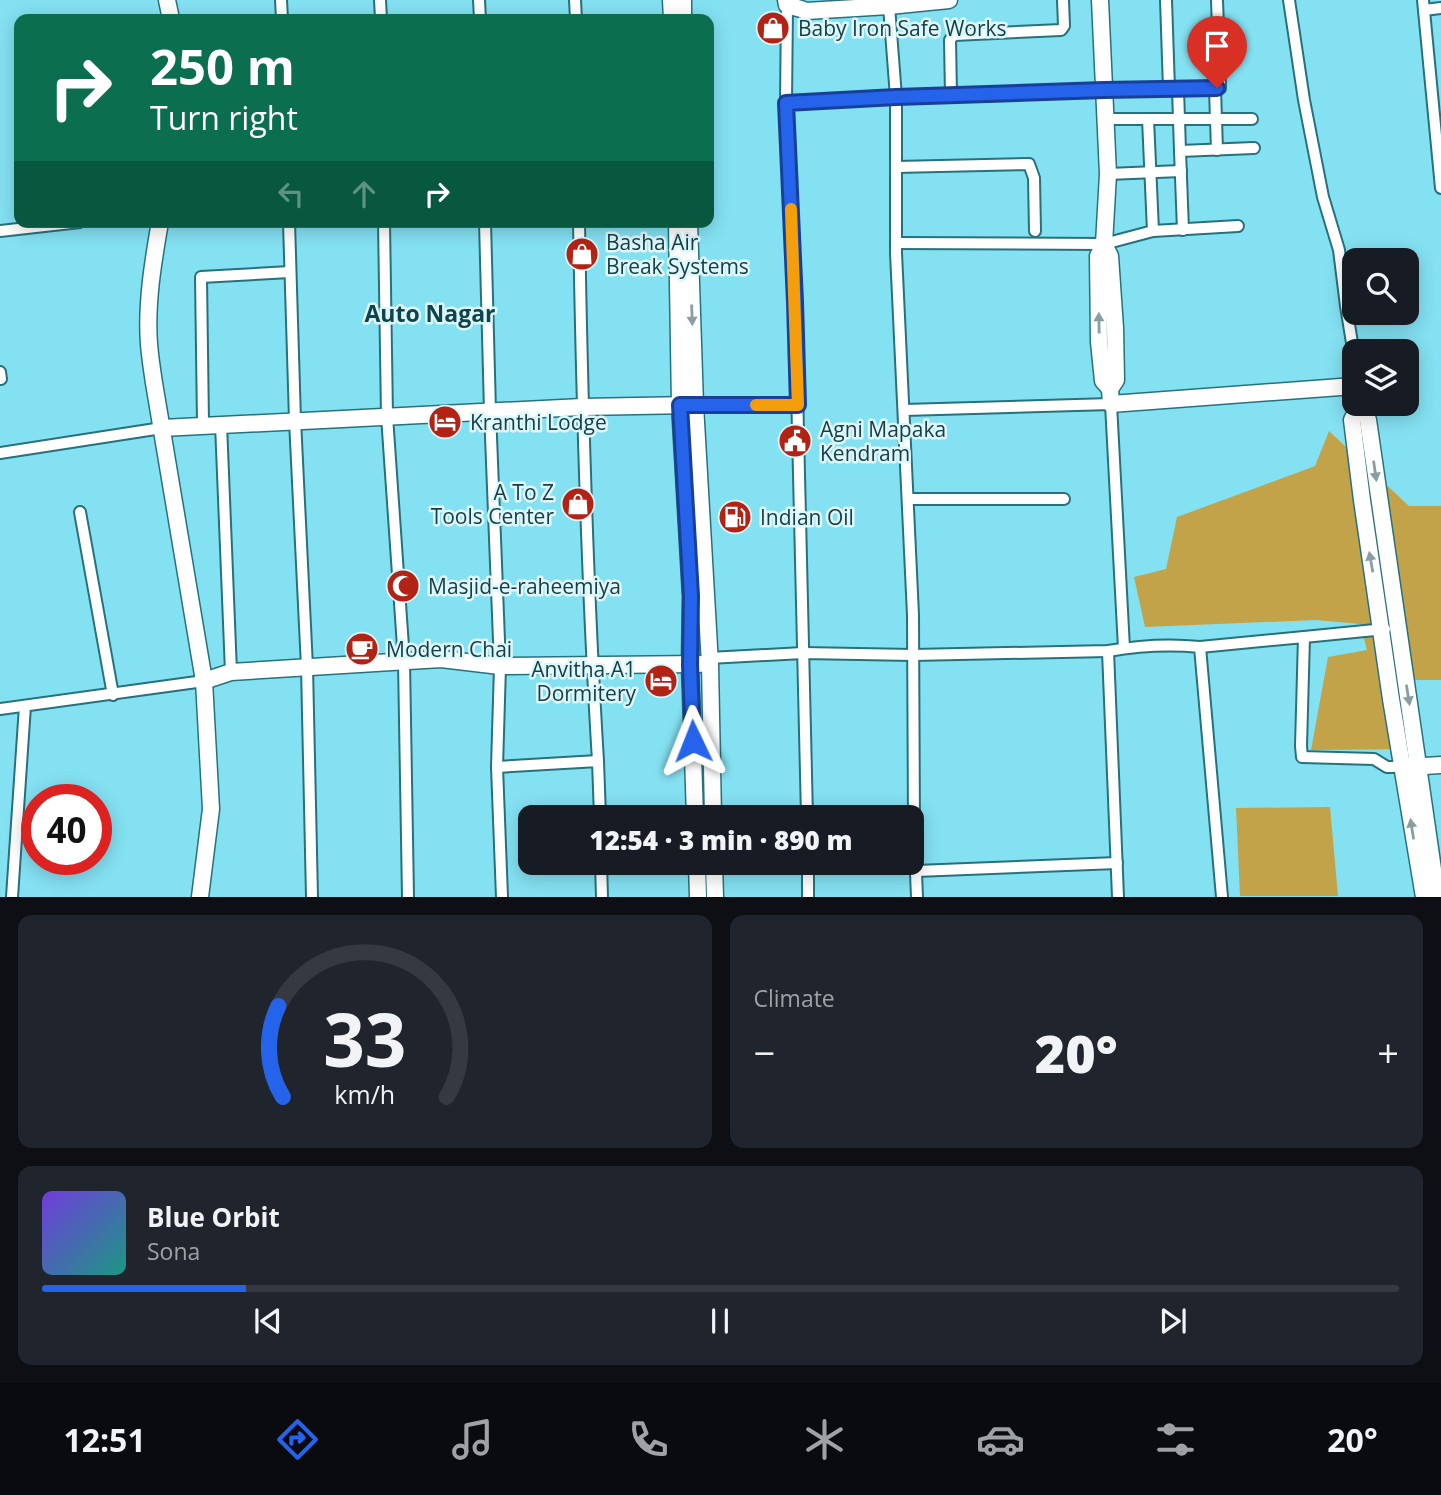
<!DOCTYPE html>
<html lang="en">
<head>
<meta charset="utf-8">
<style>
	:root { --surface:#171b24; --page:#20242c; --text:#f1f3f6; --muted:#9ea1a6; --line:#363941; --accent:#2563eb }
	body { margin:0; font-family:"Open Sans",sans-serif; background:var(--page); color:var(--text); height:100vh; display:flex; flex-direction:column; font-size:26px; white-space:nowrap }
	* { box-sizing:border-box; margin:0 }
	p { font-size:23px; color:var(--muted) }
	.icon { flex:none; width:38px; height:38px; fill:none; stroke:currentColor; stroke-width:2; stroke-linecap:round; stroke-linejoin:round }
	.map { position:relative; height:897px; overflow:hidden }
	.drawer { display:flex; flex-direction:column; gap:18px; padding:18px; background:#0d0f14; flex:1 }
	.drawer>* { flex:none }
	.hud { position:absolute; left:14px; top:14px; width:700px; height:214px; border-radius:14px; box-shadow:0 4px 18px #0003; background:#0b6e4f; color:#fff; overflow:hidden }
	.buttons { position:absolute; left:1342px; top:248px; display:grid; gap:14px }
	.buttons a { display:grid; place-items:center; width:77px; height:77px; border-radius:14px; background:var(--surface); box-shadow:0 4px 18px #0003; font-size:35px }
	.speed { position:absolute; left:21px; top:784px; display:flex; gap:14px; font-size:35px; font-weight:700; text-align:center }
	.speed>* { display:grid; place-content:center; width:91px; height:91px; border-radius:50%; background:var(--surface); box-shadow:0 4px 18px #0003; line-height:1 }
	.speed .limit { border:10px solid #d22; background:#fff; color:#111 }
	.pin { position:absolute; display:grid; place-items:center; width:60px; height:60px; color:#fff; margin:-72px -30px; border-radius:50% 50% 50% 0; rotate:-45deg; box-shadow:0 0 7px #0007 }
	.pin .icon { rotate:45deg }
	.me { position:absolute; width:77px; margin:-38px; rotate:358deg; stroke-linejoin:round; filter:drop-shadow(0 0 5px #0008) }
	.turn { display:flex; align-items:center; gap:24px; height:147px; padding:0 21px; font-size:32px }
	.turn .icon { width:91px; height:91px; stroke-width:2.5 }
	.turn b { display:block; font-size:49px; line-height:60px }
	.lanes { display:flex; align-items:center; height:66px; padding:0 21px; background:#0003; justify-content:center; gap:35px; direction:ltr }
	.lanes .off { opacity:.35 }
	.big { font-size:52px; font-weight:800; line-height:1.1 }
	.drawer .tile { flex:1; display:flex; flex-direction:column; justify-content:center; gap:10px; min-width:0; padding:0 24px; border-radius:14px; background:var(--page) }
	.drawer .dial { align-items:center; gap:0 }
	.dial svg { height:182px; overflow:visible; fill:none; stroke:var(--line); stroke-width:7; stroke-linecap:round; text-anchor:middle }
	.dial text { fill:var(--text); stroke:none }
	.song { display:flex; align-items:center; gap:21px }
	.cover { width:84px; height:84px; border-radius:10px; background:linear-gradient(135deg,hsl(260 70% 55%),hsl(170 70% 35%)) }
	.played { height:7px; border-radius:4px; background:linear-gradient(90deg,var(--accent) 15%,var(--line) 15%) }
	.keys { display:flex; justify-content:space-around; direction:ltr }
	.heat { display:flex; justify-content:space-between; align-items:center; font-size:38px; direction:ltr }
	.drawer .tiles { flex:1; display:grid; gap:18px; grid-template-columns:1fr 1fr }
	.tile:last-child { grid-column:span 2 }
	.trip { position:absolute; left:518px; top:805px; width:406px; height:70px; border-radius:14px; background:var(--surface); box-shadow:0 4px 18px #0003; font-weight:800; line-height:70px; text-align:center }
	.dock { display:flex; height:112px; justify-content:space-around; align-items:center; background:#090b0e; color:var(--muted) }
	.dock .icon { width:49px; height:49px }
	.dock .on { color:var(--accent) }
	.dock b { font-size:32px; color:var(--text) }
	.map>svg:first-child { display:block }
	.green { fill:#c3a349 }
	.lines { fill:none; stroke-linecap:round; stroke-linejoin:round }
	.street-casing { stroke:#27717d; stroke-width:14 }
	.secondary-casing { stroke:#27717d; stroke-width:19 }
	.street { stroke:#fff; stroke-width:10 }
	.secondary { stroke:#fff; stroke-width:16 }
	.oneway { fill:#8a9ea2 }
	.route-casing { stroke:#184099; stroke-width:18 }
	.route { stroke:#2563eb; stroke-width:12 }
	.slow { stroke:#f59e0b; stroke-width:12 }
	.labels { text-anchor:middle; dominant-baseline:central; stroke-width:5; stroke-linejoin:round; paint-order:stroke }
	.poi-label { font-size:21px; fill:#153d44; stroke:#ddf7fc; text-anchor:start }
	.neighbourhood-label { font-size:23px; font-weight:bold; fill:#0e444c; stroke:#ddf7fc }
</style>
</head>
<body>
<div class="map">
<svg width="1441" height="897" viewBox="0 0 1441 897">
	<rect width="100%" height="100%" fill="#84e1f2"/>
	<g class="green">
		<path d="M 1329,431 L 1409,506 L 1441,506 L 1441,680 L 1413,680 L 1420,749 L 1311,750 L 1328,657 L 1367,650 L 1360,624 L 1316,620 L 1145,627 L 1134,577 L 1166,569 L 1177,517 L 1315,466 Z"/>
		<path d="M 1330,807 L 1338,896 L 1240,896 L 1236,808 Z"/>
	</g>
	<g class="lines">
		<defs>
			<g id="street">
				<path d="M 281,0 L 282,19"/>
				<path d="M 380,0 L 381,19"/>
				<path d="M 479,0 L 480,19"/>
				<path d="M 575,0 L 576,19"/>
				<path d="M 1166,0 L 1169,89"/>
				<path d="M 1217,0 L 1220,86 L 1220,88 L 1215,89 L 1217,150"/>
				<path d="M 1289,0 L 1304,100 L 1323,197 L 1339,250 L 1346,306 L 1354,355"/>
				<path d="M 1423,0 L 1441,188"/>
				<path d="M 787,5 L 786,103 L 795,302 L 807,817"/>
				<path d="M 889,6 L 896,97 L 896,253 L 913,615 L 914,826 L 917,897"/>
				<path d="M 1424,10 L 1441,8"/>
				<path d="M 1178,89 L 1180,151"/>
				<path d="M 951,95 L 950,40 L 954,35 L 1061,30 L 1064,26 L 1063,0"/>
				<path d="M 786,103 C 929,95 1072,90 1215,89"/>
				<path d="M 1106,119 L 1252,119"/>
				<path d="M 1148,119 L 1153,231"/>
				<path d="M 896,167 L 1029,164 L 1034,178 L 1035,231"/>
				<path d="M 1108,174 L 1181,171"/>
				<path d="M 289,222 L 295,420 L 307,667 L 312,897"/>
				<path d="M 384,222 L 387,416 L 404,661 L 408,897"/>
				<path d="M 485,222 L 490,411 L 500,666 L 497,767"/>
				<path d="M 579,222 C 582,402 587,582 598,761"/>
				<path d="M 1183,230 L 1180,151 L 1254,148"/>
				<path d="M 0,231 L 80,222"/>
				<path d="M 896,243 L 1104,244 L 1153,231 L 1238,226"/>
				<path d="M 0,372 L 1,379"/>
				<path d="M 695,405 L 798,405"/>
				<path d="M 904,410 L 1111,404 L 1124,648"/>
				<path d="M 203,424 L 201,277 L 290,272"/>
				<path d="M 221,424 L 231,672"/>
				<path d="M 0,453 L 162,428"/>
				<path d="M 908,499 L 1064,499"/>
				<path d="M 80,512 L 113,695"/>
				<path d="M 1304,637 L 1385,629"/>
				<path d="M 1200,647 L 1304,637 L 1301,746 L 1302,757 L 1374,759 L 1387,767 L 1402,767"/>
				<path d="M 1108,651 L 1118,897"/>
				<path d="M 709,658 L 803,653 L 913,655 L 1108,651 C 1137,646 1170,644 1200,647 L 1222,897"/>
				<path d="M 0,709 L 204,681"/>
				<path d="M 601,863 L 602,897"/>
				<path d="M 808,863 L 808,897"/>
				<path d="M 916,871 L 1117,863"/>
				<path d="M 12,897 L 25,706"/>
				<path d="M 502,897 L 497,767 L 598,761 L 600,817"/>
			</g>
			<g id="secondary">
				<path d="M 167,0 L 171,19"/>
				<path d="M 671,0 L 672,19"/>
				<path d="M 683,0 L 683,19"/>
				<path d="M 786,0 L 787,5 C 794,8 798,7 806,11 L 889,6 L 949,0"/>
				<path d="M 1100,0 L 1108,174 L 1104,244 L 1098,256 L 1099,342 L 1103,381 L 1110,389 L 1111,404 L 1354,386"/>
				<path d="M 160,222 C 153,262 146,304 149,344 C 150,357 152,370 154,383 L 204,681 L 211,809 L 200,897"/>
				<path d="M 677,222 L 680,405 L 691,596 L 690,665 L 695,817"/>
				<path d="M 689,222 L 695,405 L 710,664 L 713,817"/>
				<path d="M 1104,244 L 1110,256 L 1115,328 L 1116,380 L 1110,389"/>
				<path d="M 1360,404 L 1352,420 L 1362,500 L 1391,699 L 1424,897"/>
				<path d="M 1362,404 L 1368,420 L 1437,897"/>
				<path d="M 162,428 L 582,407 L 691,405"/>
				<path d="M 204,681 L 231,672 L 441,659 L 500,666 L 700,664"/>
				<path d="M 1408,767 L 1441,765"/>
				<path d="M 697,863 L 698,897"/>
				<path d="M 714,863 L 715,897"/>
			</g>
		</defs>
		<use href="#street" class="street-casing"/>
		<use href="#secondary" class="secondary-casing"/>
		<use href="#street" class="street"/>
		<use href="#secondary" class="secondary"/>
	</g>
	<defs><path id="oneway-solid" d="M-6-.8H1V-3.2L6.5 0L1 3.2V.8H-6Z" transform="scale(1.75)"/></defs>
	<g class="oneway">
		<use href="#oneway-solid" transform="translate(692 315) rotate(88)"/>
		<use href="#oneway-solid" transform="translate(1099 323) rotate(-91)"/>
		<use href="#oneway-solid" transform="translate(1375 471) rotate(82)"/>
		<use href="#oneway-solid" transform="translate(1371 562) rotate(-100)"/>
		<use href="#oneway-solid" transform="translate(1408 695) rotate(81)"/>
		<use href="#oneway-solid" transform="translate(1412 829) rotate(-99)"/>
	</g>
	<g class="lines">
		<defs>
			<path id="route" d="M 693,741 L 690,665 L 691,596 L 680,405 L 798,405 L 795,302 L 786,103 L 896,97 L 1104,90 L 1217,88"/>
		</defs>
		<use href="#route" class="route-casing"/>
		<use href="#route" class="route"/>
		<path class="slow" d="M 756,405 L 798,405 L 791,209"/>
	</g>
	<defs>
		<symbol id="shop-disc" viewBox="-11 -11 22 22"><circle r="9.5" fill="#b22316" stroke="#ddf7fc"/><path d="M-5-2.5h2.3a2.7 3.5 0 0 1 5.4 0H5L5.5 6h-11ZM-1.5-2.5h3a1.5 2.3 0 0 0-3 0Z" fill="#fff"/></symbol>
		<symbol id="hotel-disc" viewBox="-11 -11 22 22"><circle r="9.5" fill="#b22316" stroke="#ddf7fc"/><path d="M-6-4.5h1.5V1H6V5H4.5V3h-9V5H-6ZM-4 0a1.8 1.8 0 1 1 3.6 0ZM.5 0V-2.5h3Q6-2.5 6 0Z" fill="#fff"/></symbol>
		<symbol id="civic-disc" viewBox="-11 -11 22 22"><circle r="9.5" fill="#b22316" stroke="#ddf7fc"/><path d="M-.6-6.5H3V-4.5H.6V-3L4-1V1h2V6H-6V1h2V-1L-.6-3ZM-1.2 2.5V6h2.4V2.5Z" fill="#fff"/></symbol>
		<symbol id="fuel-disc" viewBox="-11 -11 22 22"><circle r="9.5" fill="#b22316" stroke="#ddf7fc"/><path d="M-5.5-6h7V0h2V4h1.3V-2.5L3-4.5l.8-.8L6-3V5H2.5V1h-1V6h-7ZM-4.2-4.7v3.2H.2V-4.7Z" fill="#fff"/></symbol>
		<symbol id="mosque-disc" viewBox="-11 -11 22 22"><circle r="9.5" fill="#b22316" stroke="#ddf7fc"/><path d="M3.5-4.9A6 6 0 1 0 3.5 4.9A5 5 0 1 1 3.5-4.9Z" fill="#fff"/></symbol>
		<symbol id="cafe-disc" viewBox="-11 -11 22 22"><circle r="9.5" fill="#b22316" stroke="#ddf7fc"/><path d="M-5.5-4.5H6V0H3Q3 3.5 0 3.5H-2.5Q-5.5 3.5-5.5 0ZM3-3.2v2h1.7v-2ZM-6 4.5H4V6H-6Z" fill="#fff"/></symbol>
	</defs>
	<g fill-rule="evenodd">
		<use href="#shop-disc" x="754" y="9" width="38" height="38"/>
		<use href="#shop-disc" x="563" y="235" width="38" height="38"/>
		<use href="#hotel-disc" x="426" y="403" width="38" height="38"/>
		<use href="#civic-disc" x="776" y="422" width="38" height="38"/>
		<use href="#shop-disc" x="559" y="485" width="38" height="38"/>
		<use href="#fuel-disc" x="716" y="498" width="38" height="38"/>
		<use href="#mosque-disc" x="384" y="567" width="38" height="38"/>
		<use href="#cafe-disc" x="343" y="630" width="38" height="38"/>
		<use href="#hotel-disc" x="642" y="662" width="38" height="38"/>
	</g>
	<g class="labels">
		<g class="poi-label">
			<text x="798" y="28">Baby Iron Safe Works</text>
			<text x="606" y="242">Basha Air<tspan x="606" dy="24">Break Systems</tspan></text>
			<text x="470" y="422">Kranthi Lodge</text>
			<text x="820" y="429">Agni Mapaka<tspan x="820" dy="24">Kendram</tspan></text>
			<text x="554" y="492" text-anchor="end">A To Z<tspan x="554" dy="24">Tools Center</tspan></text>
			<text x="760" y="517">Indian Oil</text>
			<text x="428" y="586">Masjid-e-raheemiya</text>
			<text x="386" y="649">Modern Chai</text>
			<text x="636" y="669" text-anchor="end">Anvitha A1<tspan x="636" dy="24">Dormitery</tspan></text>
		</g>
		<g class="neighbourhood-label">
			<text x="430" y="313">Auto Nagar</text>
		</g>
	</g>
</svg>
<div class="buttons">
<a><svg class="icon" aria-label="search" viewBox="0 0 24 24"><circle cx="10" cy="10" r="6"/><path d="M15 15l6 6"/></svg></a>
<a><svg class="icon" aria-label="layers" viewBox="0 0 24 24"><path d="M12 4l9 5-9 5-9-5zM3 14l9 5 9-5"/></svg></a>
</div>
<div class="speed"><div class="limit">40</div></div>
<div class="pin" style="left:1217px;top:88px;background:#d93025"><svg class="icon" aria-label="arrive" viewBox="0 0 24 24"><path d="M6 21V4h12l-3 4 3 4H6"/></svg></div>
<svg class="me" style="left:693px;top:741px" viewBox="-20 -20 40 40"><path d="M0-17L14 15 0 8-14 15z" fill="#2563eb" stroke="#fff" stroke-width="4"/></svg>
<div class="trip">12:54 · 3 min · 890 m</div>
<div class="hud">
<div class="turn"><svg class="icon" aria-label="right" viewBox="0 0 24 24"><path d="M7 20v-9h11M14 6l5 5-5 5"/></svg><div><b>250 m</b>Turn right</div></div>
<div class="lanes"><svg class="icon off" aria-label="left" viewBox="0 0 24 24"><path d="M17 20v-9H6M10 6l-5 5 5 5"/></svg><svg class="icon off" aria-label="ahead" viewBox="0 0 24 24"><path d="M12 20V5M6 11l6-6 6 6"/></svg><svg class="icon" aria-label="right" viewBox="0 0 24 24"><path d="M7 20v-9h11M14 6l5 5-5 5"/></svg></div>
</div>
</div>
<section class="drawer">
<div class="tiles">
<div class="tile dial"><svg viewBox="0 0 100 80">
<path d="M14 69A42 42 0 1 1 86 69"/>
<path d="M14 69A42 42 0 0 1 12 29" stroke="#2563eb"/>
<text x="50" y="56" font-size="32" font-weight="700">33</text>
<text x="50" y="72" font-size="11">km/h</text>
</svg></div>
<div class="tile"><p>Climate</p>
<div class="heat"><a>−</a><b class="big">20°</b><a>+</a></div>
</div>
<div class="tile">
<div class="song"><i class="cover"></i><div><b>Blue Orbit</b><p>Sona</p></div></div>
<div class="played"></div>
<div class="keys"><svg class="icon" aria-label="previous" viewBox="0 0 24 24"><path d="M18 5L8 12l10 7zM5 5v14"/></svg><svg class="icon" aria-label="pause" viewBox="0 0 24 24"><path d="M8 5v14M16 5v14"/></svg><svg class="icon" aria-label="next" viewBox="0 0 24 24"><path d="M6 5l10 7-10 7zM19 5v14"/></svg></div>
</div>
</div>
</section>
<nav class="dock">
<b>12:51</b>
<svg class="icon on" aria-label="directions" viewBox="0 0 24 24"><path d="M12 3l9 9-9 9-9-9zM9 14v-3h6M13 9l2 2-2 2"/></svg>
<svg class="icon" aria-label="music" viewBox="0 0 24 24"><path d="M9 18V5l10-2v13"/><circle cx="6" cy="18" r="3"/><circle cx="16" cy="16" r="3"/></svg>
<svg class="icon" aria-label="phone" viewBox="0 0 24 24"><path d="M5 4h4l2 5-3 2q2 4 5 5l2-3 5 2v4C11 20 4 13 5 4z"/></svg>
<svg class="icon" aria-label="climate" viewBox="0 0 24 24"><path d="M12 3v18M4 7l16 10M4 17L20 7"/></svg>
<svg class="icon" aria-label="car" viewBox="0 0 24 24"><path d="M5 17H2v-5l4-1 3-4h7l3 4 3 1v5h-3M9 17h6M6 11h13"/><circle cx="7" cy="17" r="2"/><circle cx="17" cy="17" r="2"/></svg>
<svg class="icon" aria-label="filters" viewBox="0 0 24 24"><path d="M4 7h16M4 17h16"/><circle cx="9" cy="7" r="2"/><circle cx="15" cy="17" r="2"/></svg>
<b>20°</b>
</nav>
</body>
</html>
